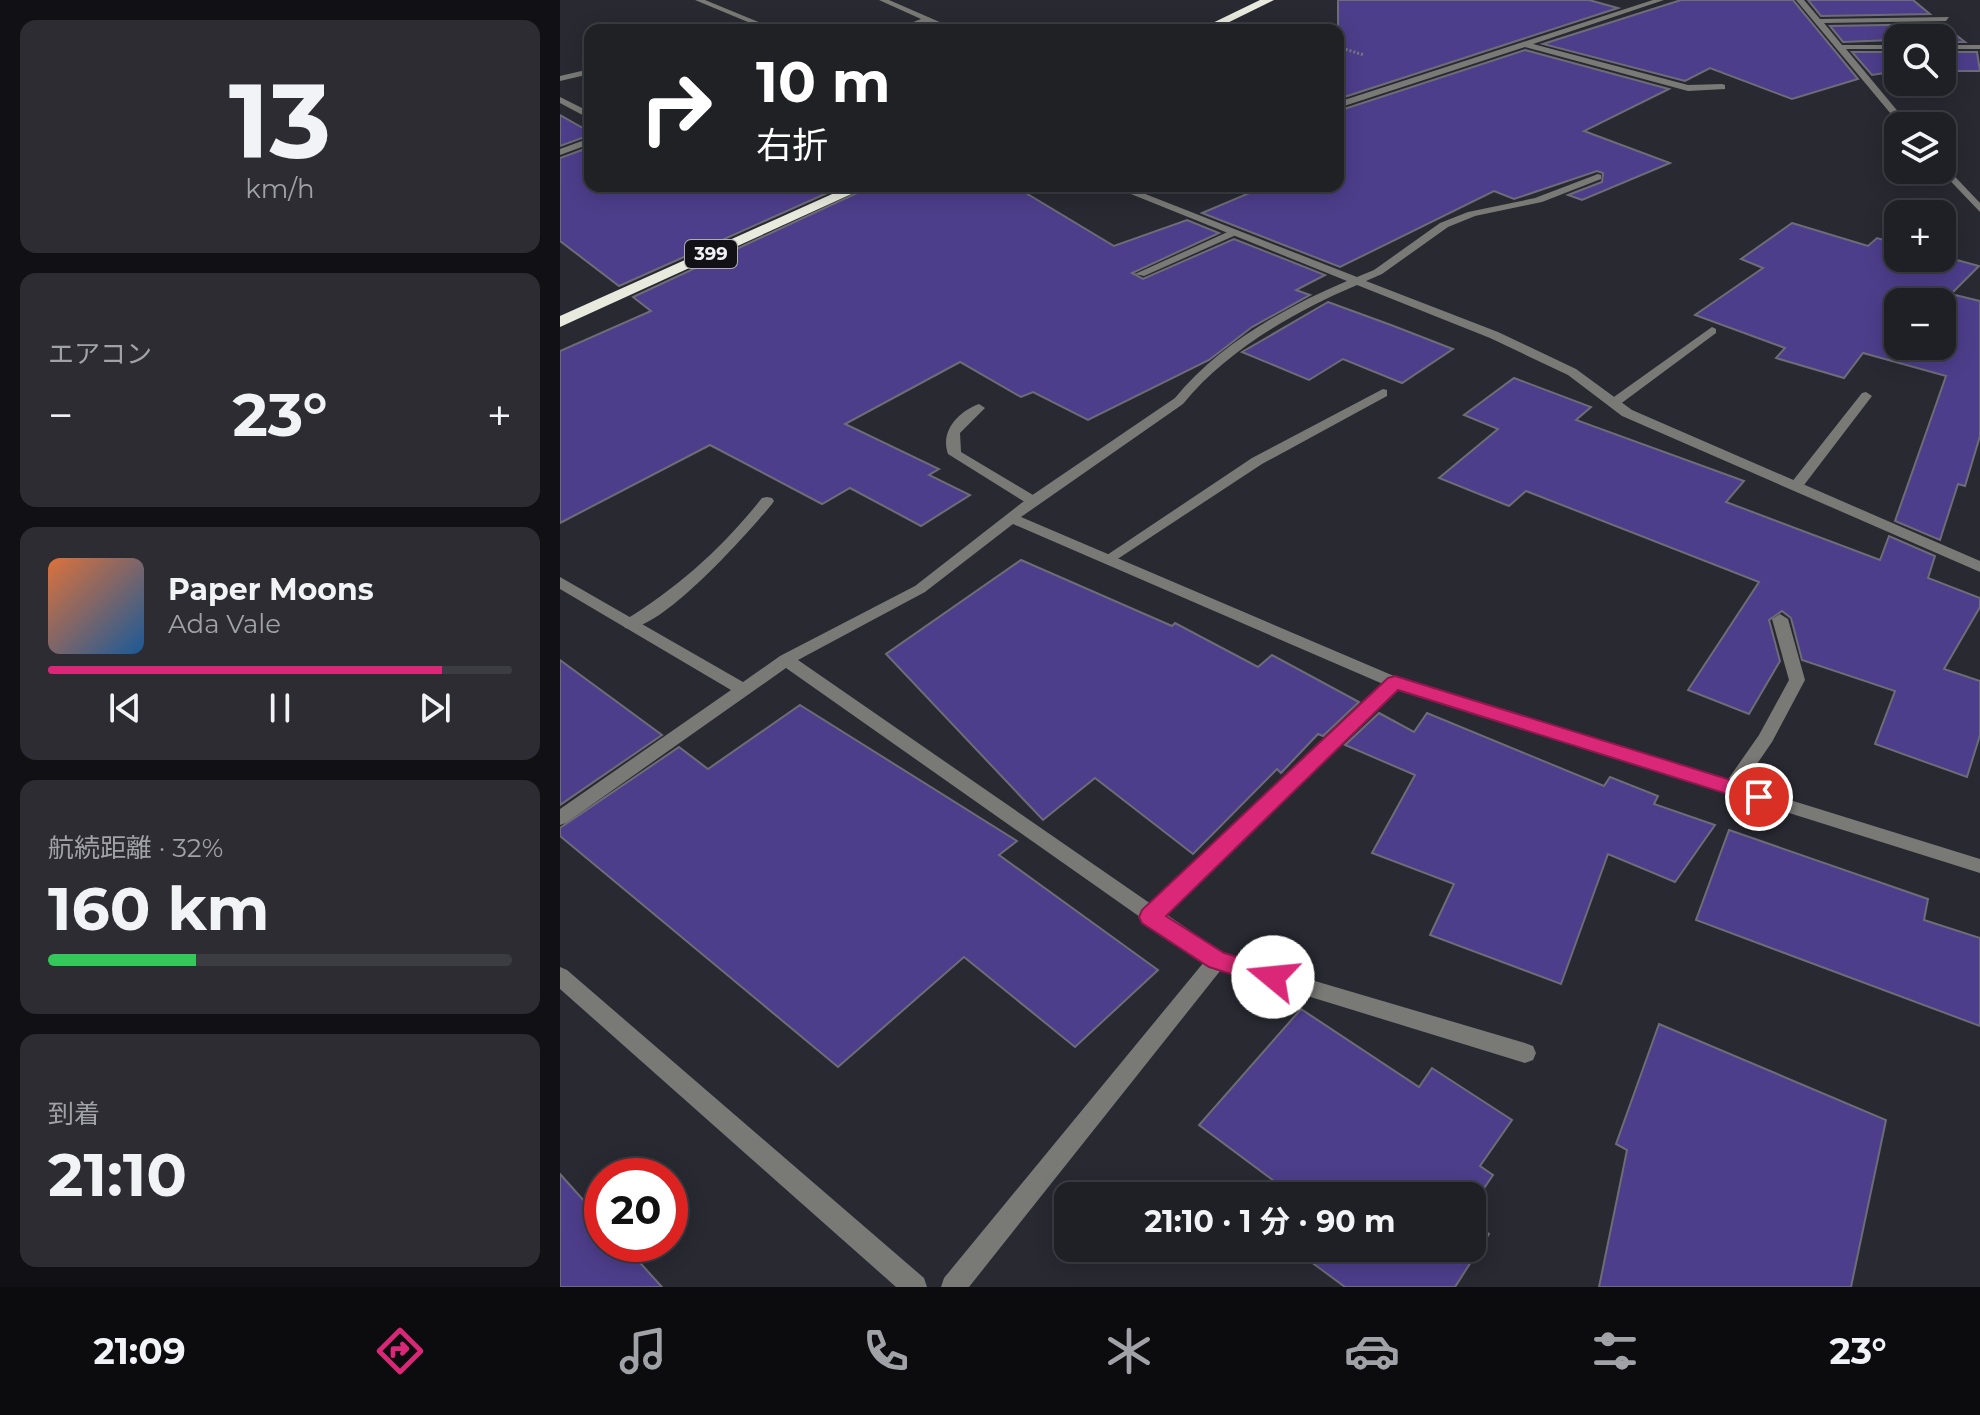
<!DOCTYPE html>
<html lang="ja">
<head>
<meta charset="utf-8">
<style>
	:root { --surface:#1f1f26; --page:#2c2c32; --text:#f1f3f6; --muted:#a1a2a7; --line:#3c3d43; --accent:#db2777 }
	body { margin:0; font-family:Montserrat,"Noto Sans JP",sans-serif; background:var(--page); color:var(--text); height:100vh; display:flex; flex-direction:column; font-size:30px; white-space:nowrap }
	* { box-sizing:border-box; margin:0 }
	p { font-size:26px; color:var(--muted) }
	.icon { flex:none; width:44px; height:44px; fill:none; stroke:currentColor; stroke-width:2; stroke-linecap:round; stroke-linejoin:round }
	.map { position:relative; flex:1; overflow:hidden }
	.side { display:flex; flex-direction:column; gap:20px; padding:20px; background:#111115; width:560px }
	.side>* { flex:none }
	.banner { position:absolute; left:24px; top:24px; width:760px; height:168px; border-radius:16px; box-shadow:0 4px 20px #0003,0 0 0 2px var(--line); background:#202124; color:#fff; overflow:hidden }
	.fabs { position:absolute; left:1324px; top:24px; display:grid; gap:16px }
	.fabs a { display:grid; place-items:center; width:72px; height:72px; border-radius:16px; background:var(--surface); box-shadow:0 4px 20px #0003,0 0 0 2px var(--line); font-size:40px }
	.speed { position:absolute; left:24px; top:1158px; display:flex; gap:16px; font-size:40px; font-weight:700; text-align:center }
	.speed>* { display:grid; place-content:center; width:104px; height:104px; border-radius:50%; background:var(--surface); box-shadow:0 4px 20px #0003,0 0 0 2px var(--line); line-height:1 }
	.speed .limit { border:12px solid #d22; background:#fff; color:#111 }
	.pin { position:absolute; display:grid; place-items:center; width:68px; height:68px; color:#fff; margin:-34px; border:4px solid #fff; border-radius:50%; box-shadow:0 2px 8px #0007 }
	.me { position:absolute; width:88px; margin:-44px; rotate:287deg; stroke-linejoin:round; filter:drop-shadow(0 0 6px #0008) }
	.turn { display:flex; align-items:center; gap:28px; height:168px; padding:0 40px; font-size:36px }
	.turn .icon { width:104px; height:104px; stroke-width:2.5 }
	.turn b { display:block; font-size:56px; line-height:68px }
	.big { font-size:60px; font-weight:700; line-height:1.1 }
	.side .card { flex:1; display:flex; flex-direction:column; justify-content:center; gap:12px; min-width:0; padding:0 28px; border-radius:16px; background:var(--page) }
	.side .dial { align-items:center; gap:0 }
	.dial b { font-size:104px; line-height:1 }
	.song { display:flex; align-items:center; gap:24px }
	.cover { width:96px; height:96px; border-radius:12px; background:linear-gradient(135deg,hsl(20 70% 55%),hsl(210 70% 35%)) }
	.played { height:8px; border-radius:4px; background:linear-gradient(90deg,var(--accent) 85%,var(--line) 85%) }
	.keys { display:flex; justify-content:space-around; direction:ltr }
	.heat { display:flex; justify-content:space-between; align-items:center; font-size:44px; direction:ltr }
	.charge { height:12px; border-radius:6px; background:linear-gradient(90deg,#34c759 32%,var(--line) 0) }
	.trip { position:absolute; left:494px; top:1182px; width:432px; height:80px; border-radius:16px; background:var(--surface); box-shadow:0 4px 20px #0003,0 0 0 2px var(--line); font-weight:700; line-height:80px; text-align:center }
	.tabs { display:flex; height:128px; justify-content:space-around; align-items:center; background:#0c0c0f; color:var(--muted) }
	.tabs .icon { width:56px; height:56px }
	.tabs .selected { color:var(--accent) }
	.tabs b { font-size:36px; color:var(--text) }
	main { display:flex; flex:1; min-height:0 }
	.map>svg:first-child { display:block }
	.building { fill:#4d3e8b; stroke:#6d6c77; stroke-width:2; fill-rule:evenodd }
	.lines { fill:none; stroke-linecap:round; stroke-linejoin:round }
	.path { stroke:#787880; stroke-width:3; stroke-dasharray:2 2; stroke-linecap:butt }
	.lane { fill:#797a75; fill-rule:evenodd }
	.street { fill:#797a75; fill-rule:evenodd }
	.highway { fill:#e8eade; fill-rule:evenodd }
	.route { fill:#db2777; stroke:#8e194d; stroke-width:2 }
	.labels { text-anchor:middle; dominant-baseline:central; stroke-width:8; stroke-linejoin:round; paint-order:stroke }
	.shield { fill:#121216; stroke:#adadb2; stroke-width:2 }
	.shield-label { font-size:18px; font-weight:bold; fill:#efeff5 }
</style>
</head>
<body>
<main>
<section class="side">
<div class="card dial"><b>13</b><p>km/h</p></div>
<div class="card"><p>エアコン</p>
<div class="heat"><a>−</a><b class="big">23°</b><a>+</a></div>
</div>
<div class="card">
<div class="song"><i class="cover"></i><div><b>Paper Moons</b><p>Ada Vale</p></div></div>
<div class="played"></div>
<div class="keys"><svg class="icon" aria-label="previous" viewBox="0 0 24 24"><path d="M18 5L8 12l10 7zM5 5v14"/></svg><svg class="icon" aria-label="pause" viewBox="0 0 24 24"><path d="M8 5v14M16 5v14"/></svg><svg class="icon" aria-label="next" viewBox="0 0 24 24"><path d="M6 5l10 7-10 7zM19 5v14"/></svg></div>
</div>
<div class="card"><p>航続距離 · 32%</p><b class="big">160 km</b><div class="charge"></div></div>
<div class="card"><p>到着</p><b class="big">21:10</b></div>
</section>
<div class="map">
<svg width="1420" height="1287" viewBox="0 0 1420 1287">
	<rect width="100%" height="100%" fill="#292932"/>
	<g class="building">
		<path d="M 778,0 L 1029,0 L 1058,8 L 778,99 Z"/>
		<path d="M 1121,0 L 1233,0 L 1298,79 L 1232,99 L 1150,68 L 1125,81 L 983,44 Z"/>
		<path d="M 1248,0 L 1353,0 L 1370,14 L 1261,16 Z"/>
		<path d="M 1382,24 L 1405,42 L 1382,42 L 1382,38 L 1283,42 L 1270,26 Z"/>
		<path d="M 965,50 L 1109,89 L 1024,131 L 1110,163 L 1022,200 L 1008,195 L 1042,182 L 1043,173 L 1037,171 L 954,199 L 934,191 L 780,267 L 642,213 L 706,186 L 778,186 L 778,111 Z"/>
		<path d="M 1292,52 L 1338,52 L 1338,71 L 1312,75 Z"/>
		<path d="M 1382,52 L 1417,52 L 1420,71 L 1382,71 Z"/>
		<path d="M 0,115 L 30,132 L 30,135 L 0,146 Z"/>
		<path d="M 30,147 L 30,186 L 283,186 L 59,286 L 0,241 L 0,158 Z"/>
		<path d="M 312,186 L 454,186 L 554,246 L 627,220 L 659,233 L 572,273 L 583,279 L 674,239 L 765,275 L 736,290 L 750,295 L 692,327 L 649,360 L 528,420 L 473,392 L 461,397 L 400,362 L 285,424 L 379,469 L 369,475 L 410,495 L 361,526 L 290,488 L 262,504 L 150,445 L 0,523 L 0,351 L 91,311 L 73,297 Z"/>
		<path d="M 1232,223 L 1308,246 L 1317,238 L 1338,244 L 1338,258 L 1382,256 L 1419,266 L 1391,294 L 1420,301 L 1420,436 L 1405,486 L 1398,484 L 1380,540 L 1335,521 L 1386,376 L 1303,353 L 1284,378 L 1216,358 L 1225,348 L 1135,315 L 1203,268 L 1181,259 ZM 1338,302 L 1382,302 L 1382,346 L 1338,346 Z"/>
		<path d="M 768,302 L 831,325 L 893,349 L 842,383 L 783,359 L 749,380 L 682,352 Z"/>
		<path d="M 954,378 L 1031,407 L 1016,420 L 1184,481 L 1166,502 L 1320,560 L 1329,536 L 1375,556 L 1368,578 L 1420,598 L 1420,607 L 1384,669 L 1420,681 L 1420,735 L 1407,777 L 1315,744 L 1335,691 L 1242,660 L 1231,618 L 1222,611 L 1209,620 L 1220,661 L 1189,714 L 1128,690 L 1199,582 L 966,491 L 949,506 L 879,478 L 938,429 L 904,415 Z"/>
		<path d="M 461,560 L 612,626 L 615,623 L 698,667 L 712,655 L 799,702 L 763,736 L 758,734 L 721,773 L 717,769 L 633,854 L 535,778 L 483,820 L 326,654 Z"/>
		<path d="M 0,660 L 102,735 L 0,805 Z"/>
		<path d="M 240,705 L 457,841 L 439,855 L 598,970 L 515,1047 L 404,957 L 278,1067 L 0,836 L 0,828 L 119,747 L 148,769 Z"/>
		<path d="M 819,713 L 854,732 L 867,713 L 1044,786 L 1050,777 L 1098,796 L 1094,804 L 1155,825 L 1115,882 L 1048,854 L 1001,984 L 870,935 L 894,884 L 812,853 L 855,775 L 785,745 Z"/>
		<path d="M 1169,830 L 1368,899 L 1364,920 L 1420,938 L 1420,1026 L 1136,920 Z"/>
		<path d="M 741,1009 L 859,1087 L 872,1068 L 952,1120 L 920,1166 L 933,1175 L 912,1206 L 912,1196 L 734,1196 L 639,1125 Z"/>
		<path d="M 1099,1024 L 1326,1120 L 1291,1287 L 1039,1287 L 1067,1150 L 1056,1144 Z"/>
		<path d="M 0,1174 L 42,1221 L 42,1244 L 63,1244 L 102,1287 L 0,1287 Z"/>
		<path d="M 912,1222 L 929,1234 L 895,1287 L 785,1287 L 743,1256 L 749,1248 L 912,1248 Z"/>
	</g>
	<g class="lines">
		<path class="path" d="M 778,47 L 804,55"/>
		<g class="lane">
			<path d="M 672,230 L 676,231 L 676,235 L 584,276 L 575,274 Z"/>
			<path d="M 1152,327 L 1156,329 L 1156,333 L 1059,405 L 1051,405 L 1051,399 Z"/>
			<path d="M 823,389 L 827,390 L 827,396 L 702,464 L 553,562 L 543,562 L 541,559 L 692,458 Z"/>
			<path d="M 1306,392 L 1312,396 L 1241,489 L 1231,489 L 1229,486 L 1231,483 L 1302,393 Z"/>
			<path d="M 419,404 L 425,408 L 400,433 L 401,452 L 478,498 L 480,501 L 478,504 L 468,504 L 388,454 C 380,431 398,412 419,404 Z"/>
			<path d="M 207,497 L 212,498 L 214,501 L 212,504 C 191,530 98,635 65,628 L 63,624 L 65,620 C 119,587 163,547 202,498 Z"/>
			<path d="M 1220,614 L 1228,619 L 1245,680 L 1212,742 L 1177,793 L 1165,793 L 1162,788 L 1199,735 L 1229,680 L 1212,619 Z"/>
			<path d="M 657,952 L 965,1043 L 973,1046 L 976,1053 L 973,1060 L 965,1063 L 650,966 L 647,960 L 650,954 Z"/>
			<path d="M 0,967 L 7,970 L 364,1278 L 367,1287 L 336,1287 L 0,989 Z"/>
		</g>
		<g class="street">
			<path d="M 135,0 L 145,0 L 218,30 L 207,30 Z"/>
			<path d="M 319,0 L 329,0 L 398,30 L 387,30 L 368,22 L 344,30 L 333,30 L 361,19 Z"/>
			<path d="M 1093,0 L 1104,0 L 973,44 L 1128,85 L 1162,84 L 1165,85 L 1165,89 L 1128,91 L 965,47 L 778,108 L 778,102 Z"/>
			<path d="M 1236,0 L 1244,0 L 1260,19 L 1389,17 L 1386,21 L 1264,23 L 1282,45 L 1338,45 L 1338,49 L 1286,49 L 1350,126 L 1341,126 Z"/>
			<rect x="1382" y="45" width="38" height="4"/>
			<path d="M 30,69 L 30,74 L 0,81 L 0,76 Z"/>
			<path d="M 0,97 L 30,112 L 30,119 L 0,103 Z"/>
			<path d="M 30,138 L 30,144 L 0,155 L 0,149 Z"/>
			<path d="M 1382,163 L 1420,203 L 1420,212 L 1380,170 Z"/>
			<path d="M 1038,174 L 1041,175 L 1041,179 L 982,202 L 915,216 L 888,227 L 822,274 L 806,281 L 938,332 L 1016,369 L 1072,410 L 1420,561 L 1420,572 L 1062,416 L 1008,375 L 930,338 L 797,285 C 735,311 666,351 623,404 L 461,517 L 841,679 L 1420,859 L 1420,873 L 838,690 L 606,914 L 664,954 L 667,960 L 664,966 L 409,1287 L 381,1287 L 384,1278 L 644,962 L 591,925 L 583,923 L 580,917 L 226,668 L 6,823 L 0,825 L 0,809 L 171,690 L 0,589 L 0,577 L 183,682 L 220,656 L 355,586 L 468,498 L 615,398 C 657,346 725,307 787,281 L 551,186 L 565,186 L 797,277 L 814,270 L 880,223 L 908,212 L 975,198 ZM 453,524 L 823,684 L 591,904 L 238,660 L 365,592 Z"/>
		</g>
		<g class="highway">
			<path d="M 700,0 L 714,0 L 653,30 L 638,30 Z"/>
			<path d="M 290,186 L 309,186 L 0,327 L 0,316 Z"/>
		</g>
	</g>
	<path class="route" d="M 835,676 L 1206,791 L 1209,797 L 1199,804 L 838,690 L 606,916 L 664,953 L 721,970 L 725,977 L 721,984 L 713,987 L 649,967 L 582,923 L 579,917 L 582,910 L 828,678 Z"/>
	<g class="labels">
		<rect class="shield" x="125" y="240" width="52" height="28" rx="6"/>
		<g class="shield-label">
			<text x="151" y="254">399</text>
		</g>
	</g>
</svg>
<div class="fabs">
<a><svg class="icon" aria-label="search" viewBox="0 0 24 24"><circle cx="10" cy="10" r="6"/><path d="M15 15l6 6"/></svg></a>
<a><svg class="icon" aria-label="layers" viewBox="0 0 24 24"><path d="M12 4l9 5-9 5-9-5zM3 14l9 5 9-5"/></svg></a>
<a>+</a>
<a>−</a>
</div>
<div class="speed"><div class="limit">20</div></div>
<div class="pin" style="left:1199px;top:797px;background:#d93025"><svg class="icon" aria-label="arrive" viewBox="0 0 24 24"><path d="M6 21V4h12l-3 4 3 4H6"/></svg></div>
<svg class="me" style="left:713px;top:977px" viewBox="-20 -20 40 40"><circle r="19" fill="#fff"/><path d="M0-13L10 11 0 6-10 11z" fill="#db2777"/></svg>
<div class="trip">21:10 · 1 分 · 90 m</div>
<div class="banner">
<div class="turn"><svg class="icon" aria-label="right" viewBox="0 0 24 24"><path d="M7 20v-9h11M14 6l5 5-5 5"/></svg><div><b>10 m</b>右折</div></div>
</div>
</div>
</main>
<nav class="tabs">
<b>21:09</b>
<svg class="icon selected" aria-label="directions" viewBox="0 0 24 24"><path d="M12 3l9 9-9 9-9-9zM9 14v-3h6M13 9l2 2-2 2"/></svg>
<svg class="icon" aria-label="music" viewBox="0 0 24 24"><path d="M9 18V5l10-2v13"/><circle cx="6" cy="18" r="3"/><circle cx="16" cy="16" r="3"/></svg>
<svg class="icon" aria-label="phone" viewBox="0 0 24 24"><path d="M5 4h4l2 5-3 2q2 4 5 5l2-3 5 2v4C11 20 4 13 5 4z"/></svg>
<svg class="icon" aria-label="climate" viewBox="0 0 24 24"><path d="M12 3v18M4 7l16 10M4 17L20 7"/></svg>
<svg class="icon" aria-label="car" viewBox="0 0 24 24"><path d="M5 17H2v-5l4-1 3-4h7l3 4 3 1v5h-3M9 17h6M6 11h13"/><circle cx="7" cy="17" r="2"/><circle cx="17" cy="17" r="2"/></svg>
<svg class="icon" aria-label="filters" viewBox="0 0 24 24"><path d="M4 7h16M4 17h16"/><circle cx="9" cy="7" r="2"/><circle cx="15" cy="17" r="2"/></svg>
<b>23°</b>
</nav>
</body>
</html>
